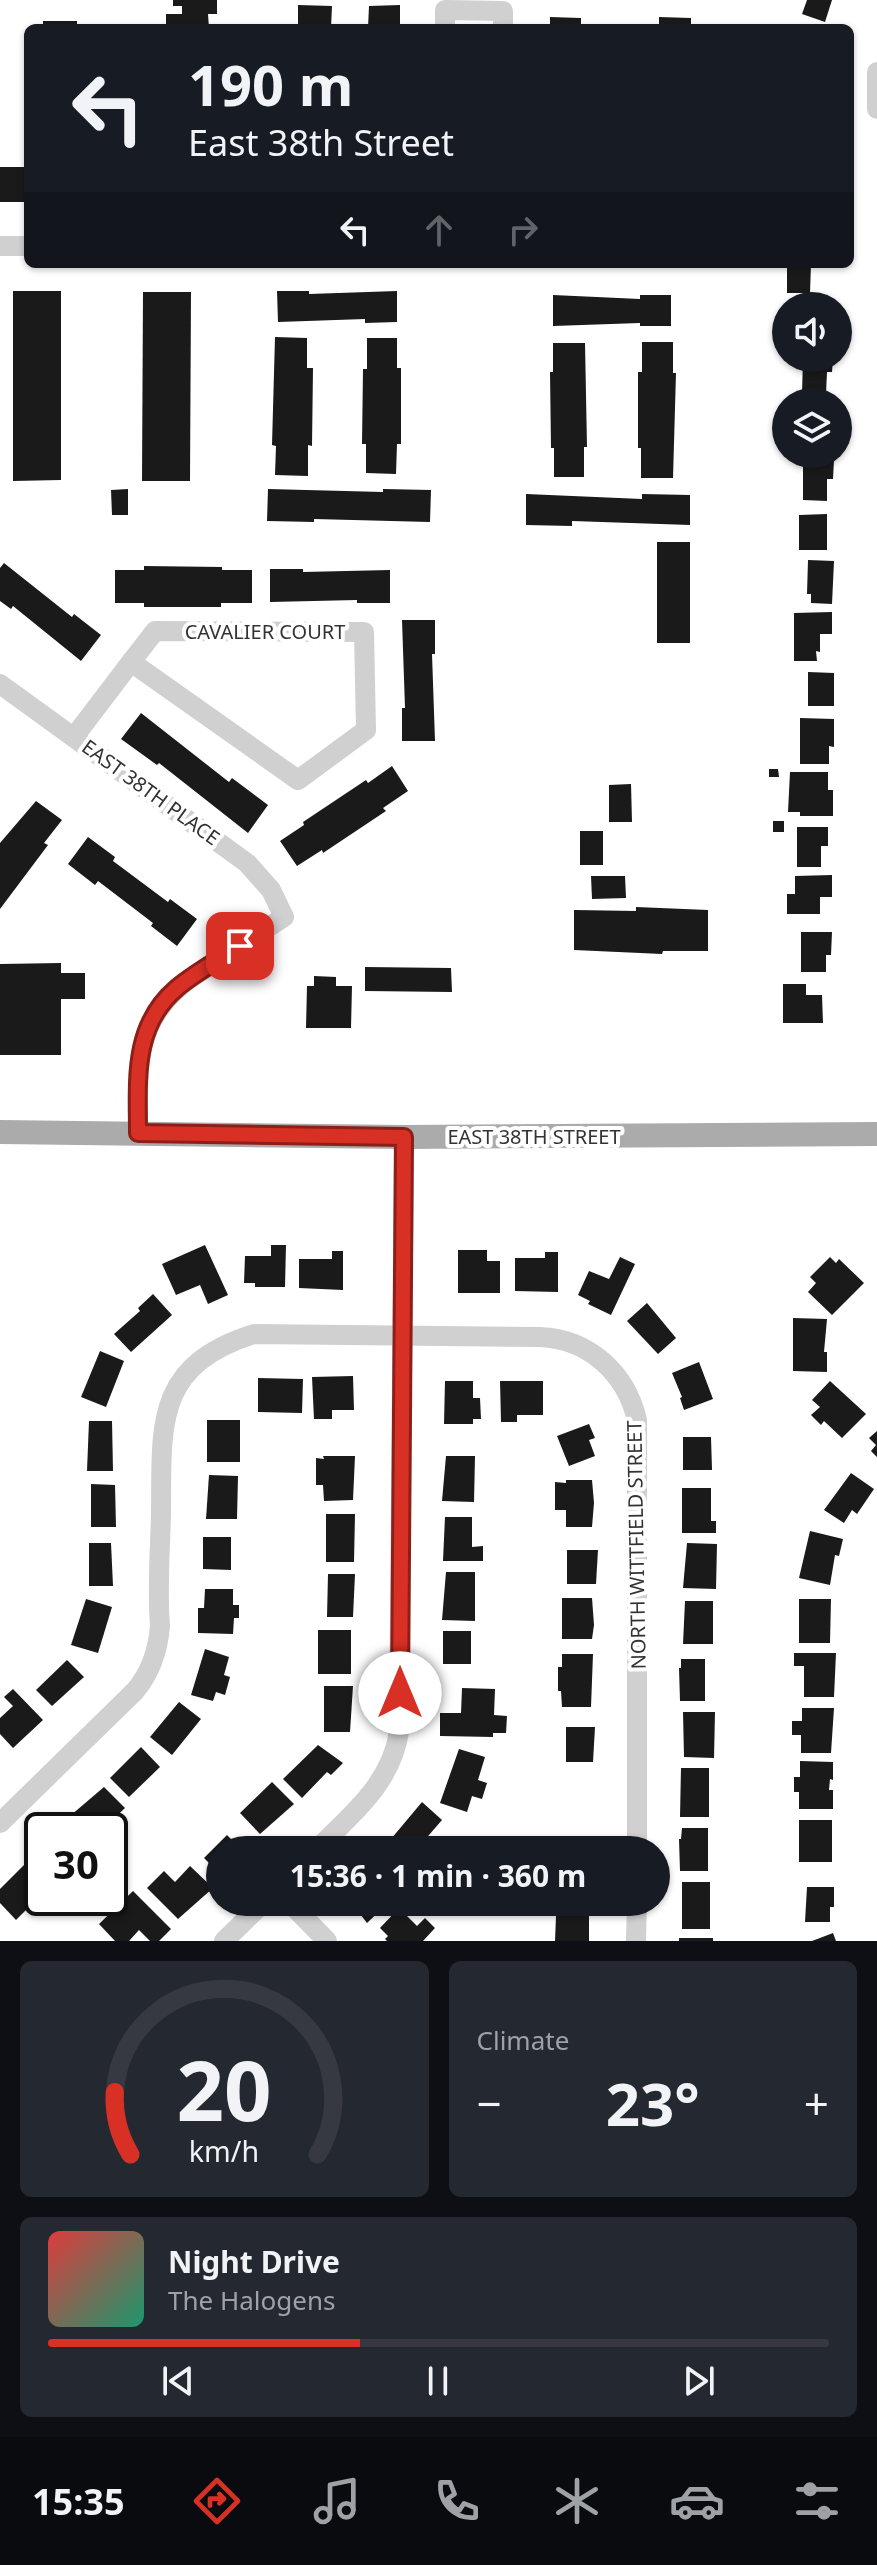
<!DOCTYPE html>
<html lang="en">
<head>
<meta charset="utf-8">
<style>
	:root { --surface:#171b24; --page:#242831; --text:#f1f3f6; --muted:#9ea1a6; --line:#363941; --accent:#d93025 }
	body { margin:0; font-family:"Noto Sans",sans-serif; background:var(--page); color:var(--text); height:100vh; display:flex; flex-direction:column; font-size:30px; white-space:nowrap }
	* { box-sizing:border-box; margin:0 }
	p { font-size:26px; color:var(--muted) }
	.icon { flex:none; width:44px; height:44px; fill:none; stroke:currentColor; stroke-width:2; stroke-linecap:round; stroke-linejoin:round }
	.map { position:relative; height:1941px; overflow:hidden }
	.sheet { display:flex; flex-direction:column; gap:20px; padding:20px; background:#0d0f14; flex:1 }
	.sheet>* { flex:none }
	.hud { position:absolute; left:24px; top:24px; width:830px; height:244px; border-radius:12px; box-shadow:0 2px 6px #0004; background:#171b24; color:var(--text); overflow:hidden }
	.controls { position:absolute; left:772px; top:292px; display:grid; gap:16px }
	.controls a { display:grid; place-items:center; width:80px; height:80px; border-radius:50%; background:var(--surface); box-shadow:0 2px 6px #0004; font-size:40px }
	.speed { position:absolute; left:24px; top:1812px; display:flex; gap:16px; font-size:40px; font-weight:700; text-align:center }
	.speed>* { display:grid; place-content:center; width:104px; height:104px; border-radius:50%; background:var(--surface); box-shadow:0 2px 6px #0004; line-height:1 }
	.speed .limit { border:4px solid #111; border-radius:12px; background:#fff; color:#111 }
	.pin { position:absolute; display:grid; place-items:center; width:68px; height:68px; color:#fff; margin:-34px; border-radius:16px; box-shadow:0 4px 12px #0006 }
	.me { position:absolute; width:88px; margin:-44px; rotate:0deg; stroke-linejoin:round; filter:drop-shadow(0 0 6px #0008) }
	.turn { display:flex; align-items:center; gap:28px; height:168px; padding:0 32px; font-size:36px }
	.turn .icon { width:104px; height:104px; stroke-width:2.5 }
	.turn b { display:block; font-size:56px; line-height:68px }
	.lanes { display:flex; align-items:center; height:76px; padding:0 32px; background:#0003; justify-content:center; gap:40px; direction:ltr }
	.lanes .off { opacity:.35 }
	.big { font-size:60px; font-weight:700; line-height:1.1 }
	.sheet .tile { flex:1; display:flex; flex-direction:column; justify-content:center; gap:12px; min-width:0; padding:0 28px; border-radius:12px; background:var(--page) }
	.sheet .dial { align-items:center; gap:0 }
	.dial svg { height:208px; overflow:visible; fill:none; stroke:var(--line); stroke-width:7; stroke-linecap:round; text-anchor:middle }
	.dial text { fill:var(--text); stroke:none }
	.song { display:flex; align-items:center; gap:24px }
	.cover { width:96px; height:96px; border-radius:12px; background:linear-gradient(135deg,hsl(0 70% 55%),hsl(160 70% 35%)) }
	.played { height:8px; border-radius:4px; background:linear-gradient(90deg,var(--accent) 40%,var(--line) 40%) }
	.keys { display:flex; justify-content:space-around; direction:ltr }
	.heat { display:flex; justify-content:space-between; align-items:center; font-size:44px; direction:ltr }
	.sheet .tiles { flex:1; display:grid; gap:20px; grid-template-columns:1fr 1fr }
	.tile:last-child { grid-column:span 2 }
	.trip { position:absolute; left:206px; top:1836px; width:464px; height:80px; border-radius:40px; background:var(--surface); box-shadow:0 2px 6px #0004; font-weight:700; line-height:80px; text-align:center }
	.dock { display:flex; height:128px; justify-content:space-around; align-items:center; background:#090b0e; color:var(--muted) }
	.dock .icon { width:56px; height:56px }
	.dock .current { color:var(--accent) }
	.dock b { font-size:36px; color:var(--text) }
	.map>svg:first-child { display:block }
	.building { fill:#1a1a1a }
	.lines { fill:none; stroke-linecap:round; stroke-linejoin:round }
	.minor { stroke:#d0d0d0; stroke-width:20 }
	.major { stroke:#ababab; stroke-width:24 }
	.route-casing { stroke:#8d1f18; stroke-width:20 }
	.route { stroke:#d93025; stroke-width:14 }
	.labels { text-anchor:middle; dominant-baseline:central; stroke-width:8; stroke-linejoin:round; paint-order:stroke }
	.street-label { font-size:20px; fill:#333; stroke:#fff }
</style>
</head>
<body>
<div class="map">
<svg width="877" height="1941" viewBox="0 0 877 1941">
	<rect width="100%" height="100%" fill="#fff"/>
	<g class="building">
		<path d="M 173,0 L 217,0 L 217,14 L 208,14 L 209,28 L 166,28 L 166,14 L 182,14 L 182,6 L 173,6 Z"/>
		<path d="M 807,0 L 832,0 L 825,22 L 802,14 Z"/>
		<path d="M 298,5 L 332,6 L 331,28 L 298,28 Z"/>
		<path d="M 400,5 L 400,28 L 368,28 L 369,6 Z"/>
		<path d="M 550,17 L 581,18 L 581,28 L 550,28 Z"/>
		<path d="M 659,17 L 691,18 L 691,28 L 659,28 Z"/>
		<rect x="43" y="21" width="34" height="7"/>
		<rect x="0" y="167" width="28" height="35"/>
		<path d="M 787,264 L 811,264 L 810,293 L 787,293 Z"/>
		<path d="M 13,291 L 61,291 L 61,480 L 13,481 Z"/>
		<path d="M 277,291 L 309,291 L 309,294 L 397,291 L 397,322 L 365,323 L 365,319 L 278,322 Z"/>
		<path d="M 143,292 L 191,292 L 190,481 L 142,481 Z"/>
		<path d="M 553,295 L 640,299 L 640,295 L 671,295 L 671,326 L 640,326 L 640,323 L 553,326 Z"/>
		<path d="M 275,337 L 307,338 L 307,368 L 313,368 L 312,446 L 308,445 L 308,476 L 275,475 L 276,446 L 272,445 Z"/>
		<path d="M 367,338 L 397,338 L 397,368 L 401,368 L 401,444 L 397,444 L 396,474 L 366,473 L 366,444 L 362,444 L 363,369 L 367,369 Z"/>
		<path d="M 642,342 L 673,342 L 673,373 L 676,373 L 673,478 L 641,478 L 641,448 L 638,448 L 638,372 L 642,372 Z"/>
		<path d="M 553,343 L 585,343 L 587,447 L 584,447 L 584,477 L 554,477 L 554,448 L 551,448 L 550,372 L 553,372 Z"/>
		<path d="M 803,358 L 833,358 L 832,372 L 827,372 L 826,394 L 802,394 Z"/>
		<path d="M 803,460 L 834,460 L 833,479 L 827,479 L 827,501 L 803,500 Z"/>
		<path d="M 128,489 L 128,515 L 112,515 L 111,490 Z"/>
		<path d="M 268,489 L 383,492 L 383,489 L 431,490 L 430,522 L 314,519 L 314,522 L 267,521 Z"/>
		<path d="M 526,494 L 642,499 L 642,494 L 690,495 L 690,525 L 572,521 L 572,526 L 526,525 Z"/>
		<path d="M 827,514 L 827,550 L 799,550 L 799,515 Z"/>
		<rect x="657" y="542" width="33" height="101"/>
		<path d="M 808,560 L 834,561 L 832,604 L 811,603 L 811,594 L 807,594 Z"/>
		<path d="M 4,563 L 72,617 L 74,614 L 101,635 L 81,661 L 13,606 L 11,609 L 0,601 L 0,568 Z"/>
		<path d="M 144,566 L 222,567 L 222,570 L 252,570 L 252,603 L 221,603 L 221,607 L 144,607 L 144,603 L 115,603 L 115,570 L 144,570 Z"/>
		<path d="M 270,569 L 303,569 L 303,572 L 390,570 L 390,603 L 357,603 L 357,600 L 270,602 Z"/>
		<path d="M 832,612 L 832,634 L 820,634 L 820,652 L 816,651 L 817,661 L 794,661 L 794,613 Z"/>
		<path d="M 402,620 L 435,620 L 435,654 L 432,654 L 435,741 L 402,741 L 402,708 L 405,708 Z"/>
		<path d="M 808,672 L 834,673 L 834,706 L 808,706 Z"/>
		<path d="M 141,713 L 229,782 L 232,778 L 268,805 L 248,833 L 159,763 L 157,765 L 121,739 Z"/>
		<path d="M 800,718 L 834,719 L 834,747 L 829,746 L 829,764 L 800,764 Z"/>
		<path d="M 392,766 L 408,791 L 383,808 L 386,811 L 323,853 L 322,850 L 297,866 L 280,841 L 304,825 L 303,822 L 366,780 L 368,783 Z"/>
		<path d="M 769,769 L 778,769 L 779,777 L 769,777 Z"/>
		<path d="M 790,772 L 828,772 L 828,790 L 833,790 L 833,816 L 800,816 L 800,812 L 788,812 Z"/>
		<path d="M 631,784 L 632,822 L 609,822 L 609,785 Z"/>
		<path d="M 36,801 L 62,820 L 44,843 L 48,845 L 0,909 L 0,843 Z"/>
		<rect x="773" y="821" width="11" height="11"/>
		<path d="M 797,827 L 828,827 L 828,846 L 821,846 L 821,867 L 797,867 Z"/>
		<rect x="580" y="831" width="23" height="34"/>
		<path d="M 88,837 L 115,857 L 113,861 L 168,902 L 170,899 L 197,919 L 177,946 L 151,926 L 153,923 L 98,881 L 95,885 L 68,864 Z"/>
		<path d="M 832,875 L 832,897 L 820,897 L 820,914 L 787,914 L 787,894 L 795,894 L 795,876 Z"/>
		<path d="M 591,876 L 625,876 L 626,898 L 592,899 Z"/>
		<path d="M 636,907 L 708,910 L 708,951 L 663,951 L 662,954 L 574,950 L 574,910 L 636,911 Z"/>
		<path d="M 801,932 L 832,932 L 831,955 L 826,955 L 826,972 L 801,972 Z"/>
		<path d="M 61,963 L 61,973 L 85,973 L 85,999 L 61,999 L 61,1055 L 0,1055 L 0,964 Z"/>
		<path d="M 365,967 L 451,968 L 452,992 L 365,991 Z"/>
		<path d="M 314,976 L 336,977 L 336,986 L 352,986 L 351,1028 L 306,1028 L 307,986 L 314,986 Z"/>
		<path d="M 783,984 L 806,984 L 806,995 L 822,995 L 823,1023 L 783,1023 Z"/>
		<path d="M 205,1245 L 228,1295 L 208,1304 L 200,1285 L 176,1295 L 162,1264 Z"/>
		<path d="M 271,1245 L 286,1245 L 285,1287 L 255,1287 L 255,1283 L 244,1283 L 245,1256 L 271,1256 Z"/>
		<path d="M 458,1250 L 487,1250 L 487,1261 L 500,1261 L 500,1293 L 458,1293 Z"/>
		<path d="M 332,1251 L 343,1251 L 343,1290 L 299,1288 L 299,1259 L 332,1259 Z"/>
		<path d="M 545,1252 L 558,1252 L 558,1292 L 515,1291 L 515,1258 L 545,1258 Z"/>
		<path d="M 620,1257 L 635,1264 L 611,1315 L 588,1304 L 590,1301 L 578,1295 L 589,1271 L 609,1279 Z"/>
		<path d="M 830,1257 L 836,1263 L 839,1259 L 864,1283 L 832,1315 L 808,1292 L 816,1283 L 810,1277 Z"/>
		<path d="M 153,1294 L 172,1315 L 131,1352 L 114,1334 L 140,1311 L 138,1308 Z"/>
		<path d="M 647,1303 L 676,1338 L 658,1354 L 627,1321 Z"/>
		<path d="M 793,1318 L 827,1319 L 824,1352 L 827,1352 L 827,1372 L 793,1371 Z"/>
		<path d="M 100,1351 L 124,1361 L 106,1407 L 81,1397 Z"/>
		<path d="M 699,1362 L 713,1399 L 684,1410 L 680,1398 L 682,1397 L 672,1373 Z"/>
		<path d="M 353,1376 L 354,1410 L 332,1410 L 332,1419 L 314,1419 L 312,1377 Z"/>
		<path d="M 258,1378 L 303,1379 L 302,1413 L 258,1412 Z"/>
		<path d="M 445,1381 L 473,1381 L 473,1398 L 480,1398 L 481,1419 L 473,1419 L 473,1424 L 444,1424 Z"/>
		<path d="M 500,1381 L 543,1381 L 543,1415 L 517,1415 L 517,1422 L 501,1422 Z"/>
		<path d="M 830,1381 L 866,1414 L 842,1438 L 824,1421 L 821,1425 L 811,1415 L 820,1407 L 812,1400 Z"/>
		<rect x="207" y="1420" width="33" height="42"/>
		<path d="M 89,1421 L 112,1421 L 113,1471 L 87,1471 Z"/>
		<path d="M 589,1424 L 595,1438 L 589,1440 L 595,1456 L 569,1466 L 557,1436 Z"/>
		<path d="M 877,1431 L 877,1457 L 871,1451 L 876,1445 L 869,1438 Z"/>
		<path d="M 683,1437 L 711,1437 L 712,1470 L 683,1470 Z"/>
		<path d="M 323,1456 L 355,1456 L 353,1500 L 324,1501 L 323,1485 L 316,1485 L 316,1458 L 324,1459 Z"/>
		<path d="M 446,1456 L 475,1456 L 474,1502 L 442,1501 Z"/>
		<path d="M 851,1473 L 874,1489 L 857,1514 L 852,1510 L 844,1523 L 824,1510 Z"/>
		<path d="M 209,1475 L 238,1476 L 237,1519 L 206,1519 Z"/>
		<path d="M 566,1480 L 592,1480 L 594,1503 L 592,1527 L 566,1527 L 566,1510 L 555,1510 L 555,1482 L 566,1483 Z"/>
		<path d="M 91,1484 L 115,1485 L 116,1527 L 91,1527 Z"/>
		<path d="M 682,1488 L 711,1488 L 711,1521 L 716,1521 L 716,1533 L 682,1533 Z"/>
		<path d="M 326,1514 L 355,1514 L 354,1562 L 326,1562 Z"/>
		<path d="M 445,1517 L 472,1517 L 472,1547 L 483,1546 L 483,1561 L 443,1561 Z"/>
		<path d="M 810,1531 L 843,1539 L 839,1556 L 835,1555 L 830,1585 L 799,1578 Z"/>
		<path d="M 203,1537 L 231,1537 L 231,1570 L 203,1569 Z"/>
		<path d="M 89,1543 L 111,1543 L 113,1586 L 89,1586 Z"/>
		<path d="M 687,1543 L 717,1544 L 716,1589 L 683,1588 Z"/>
		<path d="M 567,1550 L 598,1550 L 596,1584 L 567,1584 Z"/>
		<path d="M 446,1572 L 475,1572 L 475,1621 L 442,1620 Z"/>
		<path d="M 328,1574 L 355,1574 L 353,1617 L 327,1617 Z"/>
		<path d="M 205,1589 L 233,1589 L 233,1605 L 239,1605 L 239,1618 L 234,1618 L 233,1634 L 198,1633 L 198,1608 L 204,1608 Z"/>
		<path d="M 562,1598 L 592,1598 L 594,1625 L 592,1639 L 562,1639 Z"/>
		<path d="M 86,1599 L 112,1607 L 98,1653 L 71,1645 Z"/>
		<path d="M 799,1599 L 831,1599 L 830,1643 L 799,1643 Z"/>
		<path d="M 685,1601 L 713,1601 L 713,1644 L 683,1644 Z"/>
		<rect x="318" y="1630" width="33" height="44"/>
		<rect x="443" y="1631" width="28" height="33"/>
		<path d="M 205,1649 L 229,1657 L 224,1675 L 230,1677 L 225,1695 L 216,1692 L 213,1701 L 191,1695 Z"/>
		<path d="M 794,1653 L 836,1653 L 834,1697 L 804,1697 L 804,1666 L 794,1666 Z"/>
		<path d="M 562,1654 L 593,1654 L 591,1707 L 562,1707 L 561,1691 L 558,1691 L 558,1667 L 562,1667 Z"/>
		<path d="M 681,1659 L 705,1659 L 705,1701 L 680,1701 L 679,1668 L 681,1668 Z"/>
		<path d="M 67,1660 L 84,1677 L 52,1706 L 36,1690 Z"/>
		<path d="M 324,1686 L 353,1686 L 350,1732 L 324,1732 Z"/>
		<path d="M 462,1688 L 495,1689 L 494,1715 L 507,1716 L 506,1733 L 493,1733 L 493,1737 L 440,1736 L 440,1713 L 461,1713 Z"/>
		<path d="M 13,1689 L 43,1720 L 13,1748 L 0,1734 L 0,1718 L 13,1706 L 4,1697 Z"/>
		<path d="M 179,1702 L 201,1719 L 172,1755 L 150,1737 Z"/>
		<path d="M 802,1708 L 834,1708 L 831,1753 L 801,1753 L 801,1735 L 792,1735 L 792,1721 L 802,1721 Z"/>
		<path d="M 683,1712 L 715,1712 L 714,1758 L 684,1757 Z"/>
		<path d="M 566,1727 L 595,1727 L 593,1762 L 566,1762 Z"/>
		<path d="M 318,1745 L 343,1763 L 331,1775 L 327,1772 L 302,1798 L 283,1779 Z"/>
		<path d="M 141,1747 L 160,1767 L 129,1797 L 110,1778 Z"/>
		<path d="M 459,1749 L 485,1757 L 478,1780 L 487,1783 L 482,1799 L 472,1796 L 467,1812 L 440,1803 Z"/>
		<path d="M 800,1761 L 833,1762 L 833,1780 L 830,1779 L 829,1790 L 833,1790 L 833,1809 L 799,1809 L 799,1792 L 794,1792 L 794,1777 L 800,1777 Z"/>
		<path d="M 681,1768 L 709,1768 L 709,1817 L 680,1817 Z"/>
		<path d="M 272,1782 L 294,1804 L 260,1834 L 240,1813 Z"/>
		<path d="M 104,1787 L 125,1808 L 102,1830 L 84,1830 L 70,1816 Z"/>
		<path d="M 422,1802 L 442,1820 L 416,1850 L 404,1850 L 391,1839 Z"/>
		<rect x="799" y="1820" width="33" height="42"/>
		<path d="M 682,1828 L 708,1828 L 708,1871 L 680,1871 L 679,1839 L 681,1839 Z"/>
		<path d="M 227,1835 L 242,1850 L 220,1850 L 220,1874 L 204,1858 Z"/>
		<rect x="555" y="1842" width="37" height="8"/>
		<path d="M 42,1851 L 42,1867 L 34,1859 Z"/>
		<path d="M 24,1865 L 42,1883 L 42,1894 L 16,1920 L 0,1903 L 0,1889 Z"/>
		<path d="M 190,1866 L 213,1888 L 178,1919 L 147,1888 L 164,1871 L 175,1882 Z"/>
		<rect x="682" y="1882" width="28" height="47"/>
		<path d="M 807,1887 L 834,1887 L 834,1907 L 830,1907 L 830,1922 L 805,1922 Z"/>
		<path d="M 133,1891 L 171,1929 L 159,1941 L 150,1941 L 139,1930 L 129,1941 L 115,1941 L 99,1924 Z"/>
		<path d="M 351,1902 L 389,1902 L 367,1923 Z"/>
		<path d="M 546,1902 L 589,1902 L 589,1941 L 555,1941 L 556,1916 L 546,1916 Z"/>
		<path d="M 399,1908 L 417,1926 L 425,1918 L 435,1928 L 423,1941 L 387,1941 L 385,1939 L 388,1936 L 380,1928 Z"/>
		<path d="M 833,1933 L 836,1941 L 812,1941 Z"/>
		<rect x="679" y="1938" width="34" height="3"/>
	</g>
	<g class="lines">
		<g class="minor">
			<path d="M 445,28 L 445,10 L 503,11 L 503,28"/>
			<path d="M 877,72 L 877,109"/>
			<path d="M 0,246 L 28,246"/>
			<path d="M 155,631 L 364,632 L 366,730 L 298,780 L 131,662 Z"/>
			<path d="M 0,684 L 247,863 L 271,890 L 284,917 L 188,980 C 132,1022 138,1070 138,1133"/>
			<path d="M 74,737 L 131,662"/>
			<path d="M 0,1823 L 135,1691 C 151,1672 158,1651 160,1626 C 157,1589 160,1552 161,1515 C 162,1426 153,1366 254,1334 L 540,1337 C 589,1339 626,1373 637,1420 L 637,1850"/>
			<path d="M 316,1850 C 351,1815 391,1784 399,1732 L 404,1137"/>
			<path d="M 289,1902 L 327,1941"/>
			<path d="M 224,1941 L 264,1902"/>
			<path d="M 636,1941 L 637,1902"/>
		</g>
		<path class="major" d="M 0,1132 L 404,1137 L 877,1134"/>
	</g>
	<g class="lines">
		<defs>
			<path id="route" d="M 240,946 C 219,960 196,972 177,988 C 132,1026 138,1080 138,1133 L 404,1137 L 400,1693"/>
		</defs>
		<use href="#route" class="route-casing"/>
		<use href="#route" class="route"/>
	</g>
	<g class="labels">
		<g class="street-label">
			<text x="265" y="631">CAVALIER COURT</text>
			<text transform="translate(151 792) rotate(36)">EAST 38TH PLACE</text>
			<text x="534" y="1136">EAST 38TH STREET</text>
			<text transform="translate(636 1545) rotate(-91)">NORTH WITTFIELD STREET</text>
		</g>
	</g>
</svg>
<div class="controls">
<a><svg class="icon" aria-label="sound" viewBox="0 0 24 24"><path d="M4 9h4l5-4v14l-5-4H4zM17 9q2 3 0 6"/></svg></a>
<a><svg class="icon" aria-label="layers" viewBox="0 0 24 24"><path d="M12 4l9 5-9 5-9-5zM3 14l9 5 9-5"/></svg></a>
</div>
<div class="speed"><div class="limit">30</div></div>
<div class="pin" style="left:240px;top:946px;background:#d93025"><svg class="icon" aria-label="arrive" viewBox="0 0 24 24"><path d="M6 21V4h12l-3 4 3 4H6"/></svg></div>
<svg class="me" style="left:400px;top:1693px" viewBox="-20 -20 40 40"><circle r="19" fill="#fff"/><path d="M0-13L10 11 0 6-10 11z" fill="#d93025"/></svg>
<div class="trip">15:36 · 1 min · 360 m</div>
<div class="hud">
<div class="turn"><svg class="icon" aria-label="left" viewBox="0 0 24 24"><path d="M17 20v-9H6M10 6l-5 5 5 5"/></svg><div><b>190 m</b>East 38th Street</div></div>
<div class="lanes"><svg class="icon" aria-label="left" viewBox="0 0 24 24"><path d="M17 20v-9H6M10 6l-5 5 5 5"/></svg><svg class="icon off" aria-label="ahead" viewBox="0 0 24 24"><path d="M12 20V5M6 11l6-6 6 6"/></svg><svg class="icon off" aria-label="right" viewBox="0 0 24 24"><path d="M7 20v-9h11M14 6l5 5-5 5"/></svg></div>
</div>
</div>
<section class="sheet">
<div class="tiles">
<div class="tile dial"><svg viewBox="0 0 100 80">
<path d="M14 69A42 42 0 1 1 86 69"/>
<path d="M14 69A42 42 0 0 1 8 45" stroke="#d93025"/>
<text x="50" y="56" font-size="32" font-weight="700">20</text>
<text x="50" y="72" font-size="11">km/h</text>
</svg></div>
<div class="tile"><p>Climate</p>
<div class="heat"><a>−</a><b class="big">23°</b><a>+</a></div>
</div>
<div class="tile">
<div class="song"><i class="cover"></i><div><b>Night Drive</b><p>The Halogens</p></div></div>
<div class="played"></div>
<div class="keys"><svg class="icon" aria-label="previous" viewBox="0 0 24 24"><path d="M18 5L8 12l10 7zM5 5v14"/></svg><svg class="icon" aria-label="pause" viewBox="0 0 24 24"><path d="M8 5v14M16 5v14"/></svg><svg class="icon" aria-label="next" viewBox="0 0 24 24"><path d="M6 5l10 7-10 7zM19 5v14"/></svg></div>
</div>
</div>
</section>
<nav class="dock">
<b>15:35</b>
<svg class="icon current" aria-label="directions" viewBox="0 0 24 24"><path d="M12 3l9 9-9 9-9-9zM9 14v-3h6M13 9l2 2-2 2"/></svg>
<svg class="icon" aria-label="music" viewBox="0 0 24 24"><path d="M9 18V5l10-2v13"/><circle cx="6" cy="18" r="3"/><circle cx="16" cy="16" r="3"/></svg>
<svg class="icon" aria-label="phone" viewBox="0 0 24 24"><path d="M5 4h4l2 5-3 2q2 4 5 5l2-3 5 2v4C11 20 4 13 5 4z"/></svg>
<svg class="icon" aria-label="climate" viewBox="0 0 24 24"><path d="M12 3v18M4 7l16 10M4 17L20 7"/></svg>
<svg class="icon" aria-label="car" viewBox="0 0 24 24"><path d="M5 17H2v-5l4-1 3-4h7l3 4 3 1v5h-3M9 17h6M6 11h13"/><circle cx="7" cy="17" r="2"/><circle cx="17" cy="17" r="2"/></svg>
<svg class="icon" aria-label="filters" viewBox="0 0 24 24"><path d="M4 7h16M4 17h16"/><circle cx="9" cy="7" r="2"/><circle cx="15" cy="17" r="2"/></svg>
</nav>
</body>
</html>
